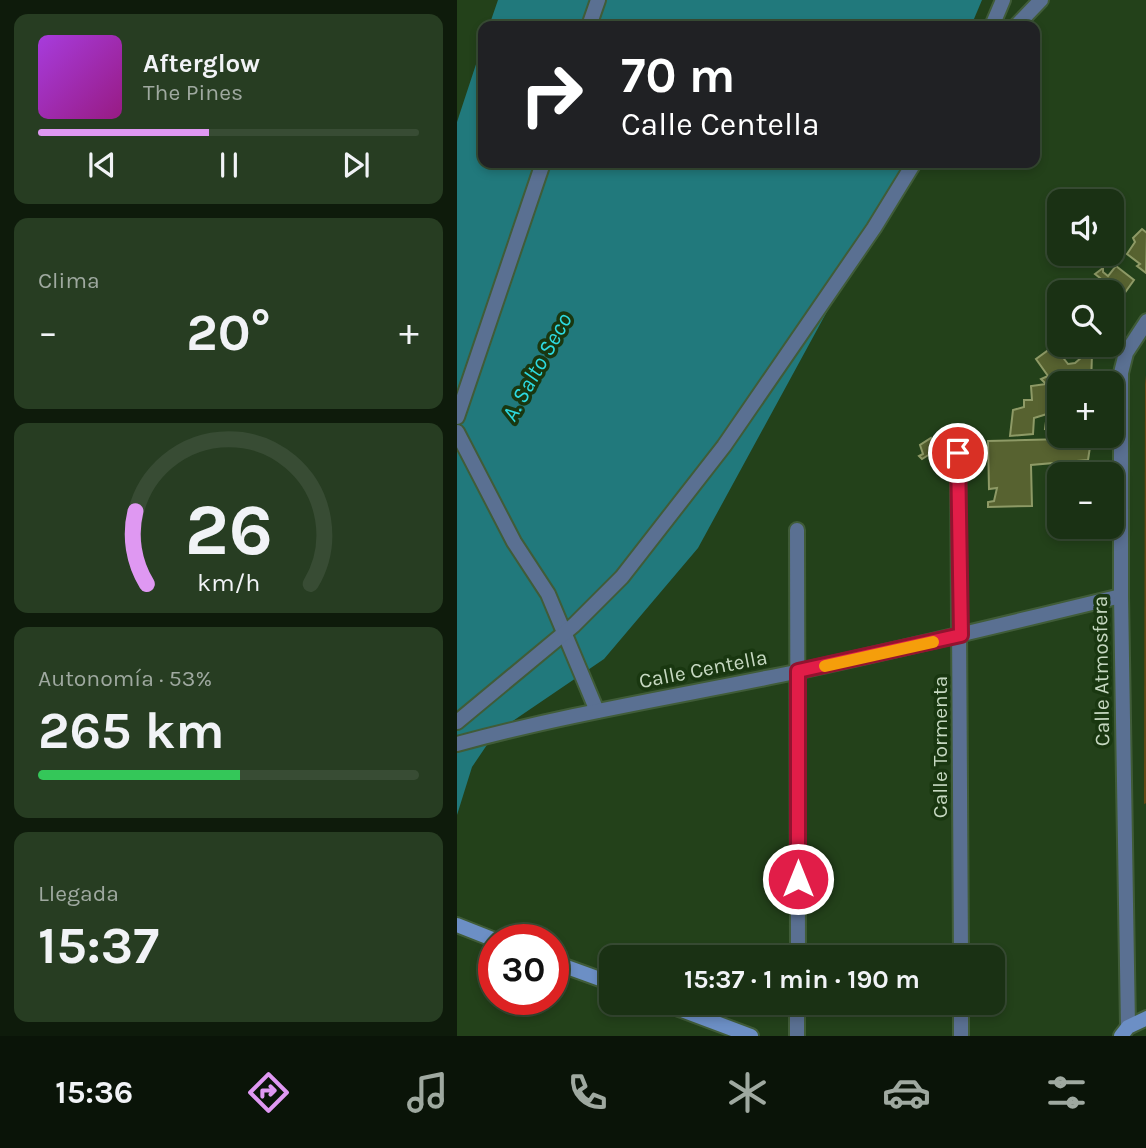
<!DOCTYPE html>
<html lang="es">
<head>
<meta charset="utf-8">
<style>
	:root { --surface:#1a3114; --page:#273d22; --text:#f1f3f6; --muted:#9fa9a0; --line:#384c34; --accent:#df98f2 }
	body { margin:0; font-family:Karla,sans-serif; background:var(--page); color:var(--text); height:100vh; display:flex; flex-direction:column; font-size:26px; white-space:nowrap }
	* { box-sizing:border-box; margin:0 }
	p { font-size:23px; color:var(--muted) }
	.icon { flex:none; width:38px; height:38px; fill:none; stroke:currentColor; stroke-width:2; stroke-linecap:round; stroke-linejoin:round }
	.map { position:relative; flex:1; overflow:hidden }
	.details { display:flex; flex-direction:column; gap:14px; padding:14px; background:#0e1b0b; width:457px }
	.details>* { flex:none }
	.top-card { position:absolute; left:21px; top:21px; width:562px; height:147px; border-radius:14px; box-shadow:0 4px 10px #0003,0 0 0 2px var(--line); background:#202124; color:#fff; overflow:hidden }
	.buttons { position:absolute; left:590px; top:189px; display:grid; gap:14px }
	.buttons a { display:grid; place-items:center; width:77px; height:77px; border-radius:14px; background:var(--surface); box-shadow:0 4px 10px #0003,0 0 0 2px var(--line); font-size:35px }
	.speed { position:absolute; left:21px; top:924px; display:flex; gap:14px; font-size:35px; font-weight:700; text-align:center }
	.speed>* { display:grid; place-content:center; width:91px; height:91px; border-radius:50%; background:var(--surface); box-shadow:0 4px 10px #0003,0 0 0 2px var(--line); line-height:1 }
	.speed .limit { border:10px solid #d22; background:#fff; color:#111 }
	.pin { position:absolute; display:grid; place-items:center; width:60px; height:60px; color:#fff; margin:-30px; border:4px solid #fff; border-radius:50%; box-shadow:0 2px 7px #0007 }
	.me { position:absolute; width:77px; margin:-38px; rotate:0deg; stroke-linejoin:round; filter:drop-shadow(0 0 5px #0008) }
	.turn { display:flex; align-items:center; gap:24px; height:147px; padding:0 28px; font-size:32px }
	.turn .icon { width:91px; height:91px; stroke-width:2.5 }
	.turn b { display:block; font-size:49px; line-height:60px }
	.big { font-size:52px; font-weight:700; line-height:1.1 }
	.details .tile { flex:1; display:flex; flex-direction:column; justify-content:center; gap:10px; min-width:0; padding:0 24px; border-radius:14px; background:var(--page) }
	.details .dial { align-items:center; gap:0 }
	.dial svg { height:182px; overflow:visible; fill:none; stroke:var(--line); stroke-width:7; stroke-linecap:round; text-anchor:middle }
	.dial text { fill:var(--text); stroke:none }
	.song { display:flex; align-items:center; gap:21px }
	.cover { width:84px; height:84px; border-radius:10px; background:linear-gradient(135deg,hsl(280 70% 55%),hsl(310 70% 35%)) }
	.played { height:7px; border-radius:4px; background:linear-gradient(90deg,var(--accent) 45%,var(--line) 45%) }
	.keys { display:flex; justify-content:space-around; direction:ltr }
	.heat { display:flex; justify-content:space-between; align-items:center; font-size:38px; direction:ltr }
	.charge { height:10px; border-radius:5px; background:linear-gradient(90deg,#34c759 53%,var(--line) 0) }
	.trip { position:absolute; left:142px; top:945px; width:406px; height:70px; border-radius:14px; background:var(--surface); box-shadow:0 4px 10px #0003,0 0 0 2px var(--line); font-weight:700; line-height:70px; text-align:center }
	.menu { display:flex; height:112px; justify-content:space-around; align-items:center; background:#0a1408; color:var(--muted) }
	.menu .icon { width:49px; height:49px }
	.menu .on { color:var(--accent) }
	.menu b { font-size:32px; color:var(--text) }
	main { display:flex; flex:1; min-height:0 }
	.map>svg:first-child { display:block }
	.green { fill:#654914 }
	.water { fill:#21797c }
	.building { fill:#576230; stroke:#8e9a66; stroke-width:2 }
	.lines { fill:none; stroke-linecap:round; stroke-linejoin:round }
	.street-casing { stroke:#405c38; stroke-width:18 }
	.secondary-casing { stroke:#405c38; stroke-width:18 }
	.street { stroke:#5a7092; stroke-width:14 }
	.secondary { stroke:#6c8fc5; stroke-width:14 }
	.route-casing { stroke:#92132f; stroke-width:18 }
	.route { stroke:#e11d48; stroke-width:12 }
	.slow { stroke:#f59e0b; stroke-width:12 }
	.labels { text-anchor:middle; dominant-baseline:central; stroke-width:7; stroke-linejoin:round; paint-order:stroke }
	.street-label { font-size:21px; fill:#c6d8c1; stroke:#193710 }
	.water-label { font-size:23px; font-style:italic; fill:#2ddae0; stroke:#193710 }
</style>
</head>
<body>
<main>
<section class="details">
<div class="tile">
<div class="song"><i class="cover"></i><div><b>Afterglow</b><p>The Pines</p></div></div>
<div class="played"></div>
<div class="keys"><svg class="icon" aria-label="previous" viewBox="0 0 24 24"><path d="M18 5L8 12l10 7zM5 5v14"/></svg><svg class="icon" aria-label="pause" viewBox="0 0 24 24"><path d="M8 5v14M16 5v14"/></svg><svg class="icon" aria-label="next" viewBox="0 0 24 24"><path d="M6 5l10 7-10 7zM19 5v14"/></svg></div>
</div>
<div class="tile"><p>Clima</p>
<div class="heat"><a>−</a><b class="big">20°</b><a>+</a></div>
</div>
<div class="tile dial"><svg viewBox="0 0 100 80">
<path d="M14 69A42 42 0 1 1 86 69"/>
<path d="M14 69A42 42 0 0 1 9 37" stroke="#df98f2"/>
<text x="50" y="56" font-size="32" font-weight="700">26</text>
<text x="50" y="72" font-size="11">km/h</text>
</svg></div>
<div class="tile"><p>Autonomía · 53%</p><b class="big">265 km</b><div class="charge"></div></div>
<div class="tile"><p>Llegada</p><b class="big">15:37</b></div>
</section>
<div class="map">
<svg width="690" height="1036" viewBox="0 0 690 1036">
	<rect width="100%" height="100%" fill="#23411a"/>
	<path class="green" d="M 689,375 L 690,803 L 687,804 L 688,384 Z"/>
	<g class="water">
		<path d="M 41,0 L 525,0 L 514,26 L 32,26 Z"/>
		<path d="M 26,43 L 26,163 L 451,163 L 241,548 L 147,659 L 38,733 L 15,767 L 0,815 L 0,122 Z"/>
	</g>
	<g class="building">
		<path d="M 685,229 L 690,233 L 689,273 L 680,266 L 683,264 L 670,254 L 678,242 L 676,238 Z"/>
		<path d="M 659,266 L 677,280 L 667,294 L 662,291 L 656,299 L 654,292 L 639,292 L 634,289 L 643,278 L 638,274 L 646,268 L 646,272 L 651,276 Z"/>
		<path d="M 602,312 L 602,343 L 597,338 L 602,332 L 592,324 Z"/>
		<path d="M 597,346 L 611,364 L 618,363 L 631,352 L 635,355 L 634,383 L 602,383 L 602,430 L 588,429 L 590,414 L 577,418 L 576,434 L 553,436 L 556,410 L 567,407 L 567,400 L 575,400 L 574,386 L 589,384 L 584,379 L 591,376 L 579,359 Z"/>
		<path d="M 474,438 L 481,449 L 465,459 L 462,456 L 466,454 L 463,445 Z"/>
		<path d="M 607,439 L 606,447 L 633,447 L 631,460 L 574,465 L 575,506 L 531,507 L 531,502 L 537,501 L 540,488 L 532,489 L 531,441 Z"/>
	</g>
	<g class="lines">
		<defs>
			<g id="street">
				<path d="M 132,26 L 141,0"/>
				<path d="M 535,26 L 546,0"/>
				<path d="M 559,26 L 584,0"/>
				<path d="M 0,417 L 86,163"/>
				<path d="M 0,432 L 57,542 L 91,594 L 140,711"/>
				<path d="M 501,453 L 504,957"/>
				<path d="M 340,530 L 341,957"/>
				<path d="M 0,722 L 117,625 L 165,577 L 267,446 L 417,228 L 457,163"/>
				<path d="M 0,744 C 113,713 229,695 343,671 C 450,648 557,622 664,596"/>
				<path d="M 671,1027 L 664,596 L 664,373 L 669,353 L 690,321"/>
				<path d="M 340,1036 L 340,1003"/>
				<path d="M 504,1036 L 504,1003"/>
			</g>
			<g id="secondary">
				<path d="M 0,925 L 38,940"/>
				<path d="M 96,962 L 154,983"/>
				<path d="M 206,1003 L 294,1036"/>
				<path d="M 664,1036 L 671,1027 L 690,1018"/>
			</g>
		</defs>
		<use href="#street" class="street-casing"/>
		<use href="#secondary" class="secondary-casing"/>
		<use href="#street" class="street"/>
		<use href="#secondary" class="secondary"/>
	</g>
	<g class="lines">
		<defs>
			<path id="route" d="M 341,879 L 341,671 L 504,635 L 501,453"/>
		</defs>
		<use href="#route" class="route-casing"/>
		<use href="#route" class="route"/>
		<path class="slow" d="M 368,666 L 476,642"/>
	</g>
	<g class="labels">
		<g class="street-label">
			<text transform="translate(246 669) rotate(-11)">Calle Centella</text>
			<text transform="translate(644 671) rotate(-91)">Calle Atmosfera</text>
			<text transform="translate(483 747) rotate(-90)">Calle Tormenta</text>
		</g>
		<g class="water-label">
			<text transform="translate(80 367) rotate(-61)">A. Salto Seco</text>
		</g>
	</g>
</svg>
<div class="buttons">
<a><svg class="icon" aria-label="sound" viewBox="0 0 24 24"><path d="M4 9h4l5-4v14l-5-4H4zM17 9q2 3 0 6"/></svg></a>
<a><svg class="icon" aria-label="search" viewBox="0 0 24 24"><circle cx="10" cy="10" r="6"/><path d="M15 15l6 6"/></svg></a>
<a>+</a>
<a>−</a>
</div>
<div class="speed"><div class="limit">30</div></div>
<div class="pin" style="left:501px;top:453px;background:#d93025"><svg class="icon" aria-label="arrive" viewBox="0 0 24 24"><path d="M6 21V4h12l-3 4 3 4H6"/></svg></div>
<svg class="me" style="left:341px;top:879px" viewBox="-20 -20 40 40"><circle r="17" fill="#e11d48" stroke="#fff" stroke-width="3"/><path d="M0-11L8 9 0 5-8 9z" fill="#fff"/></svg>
<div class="trip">15:37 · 1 min · 190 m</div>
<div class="top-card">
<div class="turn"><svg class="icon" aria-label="right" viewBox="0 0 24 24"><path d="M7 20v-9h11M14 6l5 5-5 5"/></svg><div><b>70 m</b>Calle Centella</div></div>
</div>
</div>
</main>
<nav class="menu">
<b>15:36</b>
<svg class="icon on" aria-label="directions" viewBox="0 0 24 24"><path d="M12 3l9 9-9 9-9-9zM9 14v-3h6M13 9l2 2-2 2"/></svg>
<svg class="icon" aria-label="music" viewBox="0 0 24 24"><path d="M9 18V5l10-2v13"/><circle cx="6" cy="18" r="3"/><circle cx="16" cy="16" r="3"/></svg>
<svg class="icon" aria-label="phone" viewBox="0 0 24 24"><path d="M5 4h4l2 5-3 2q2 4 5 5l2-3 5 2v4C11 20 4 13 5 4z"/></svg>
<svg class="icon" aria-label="climate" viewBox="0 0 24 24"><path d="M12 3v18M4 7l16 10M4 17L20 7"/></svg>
<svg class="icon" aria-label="car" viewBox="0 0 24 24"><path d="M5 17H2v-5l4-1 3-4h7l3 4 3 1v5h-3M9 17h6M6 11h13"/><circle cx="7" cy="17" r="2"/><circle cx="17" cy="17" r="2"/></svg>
<svg class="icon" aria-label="filters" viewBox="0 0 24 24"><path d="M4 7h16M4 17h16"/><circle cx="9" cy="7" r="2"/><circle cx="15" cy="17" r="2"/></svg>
</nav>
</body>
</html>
